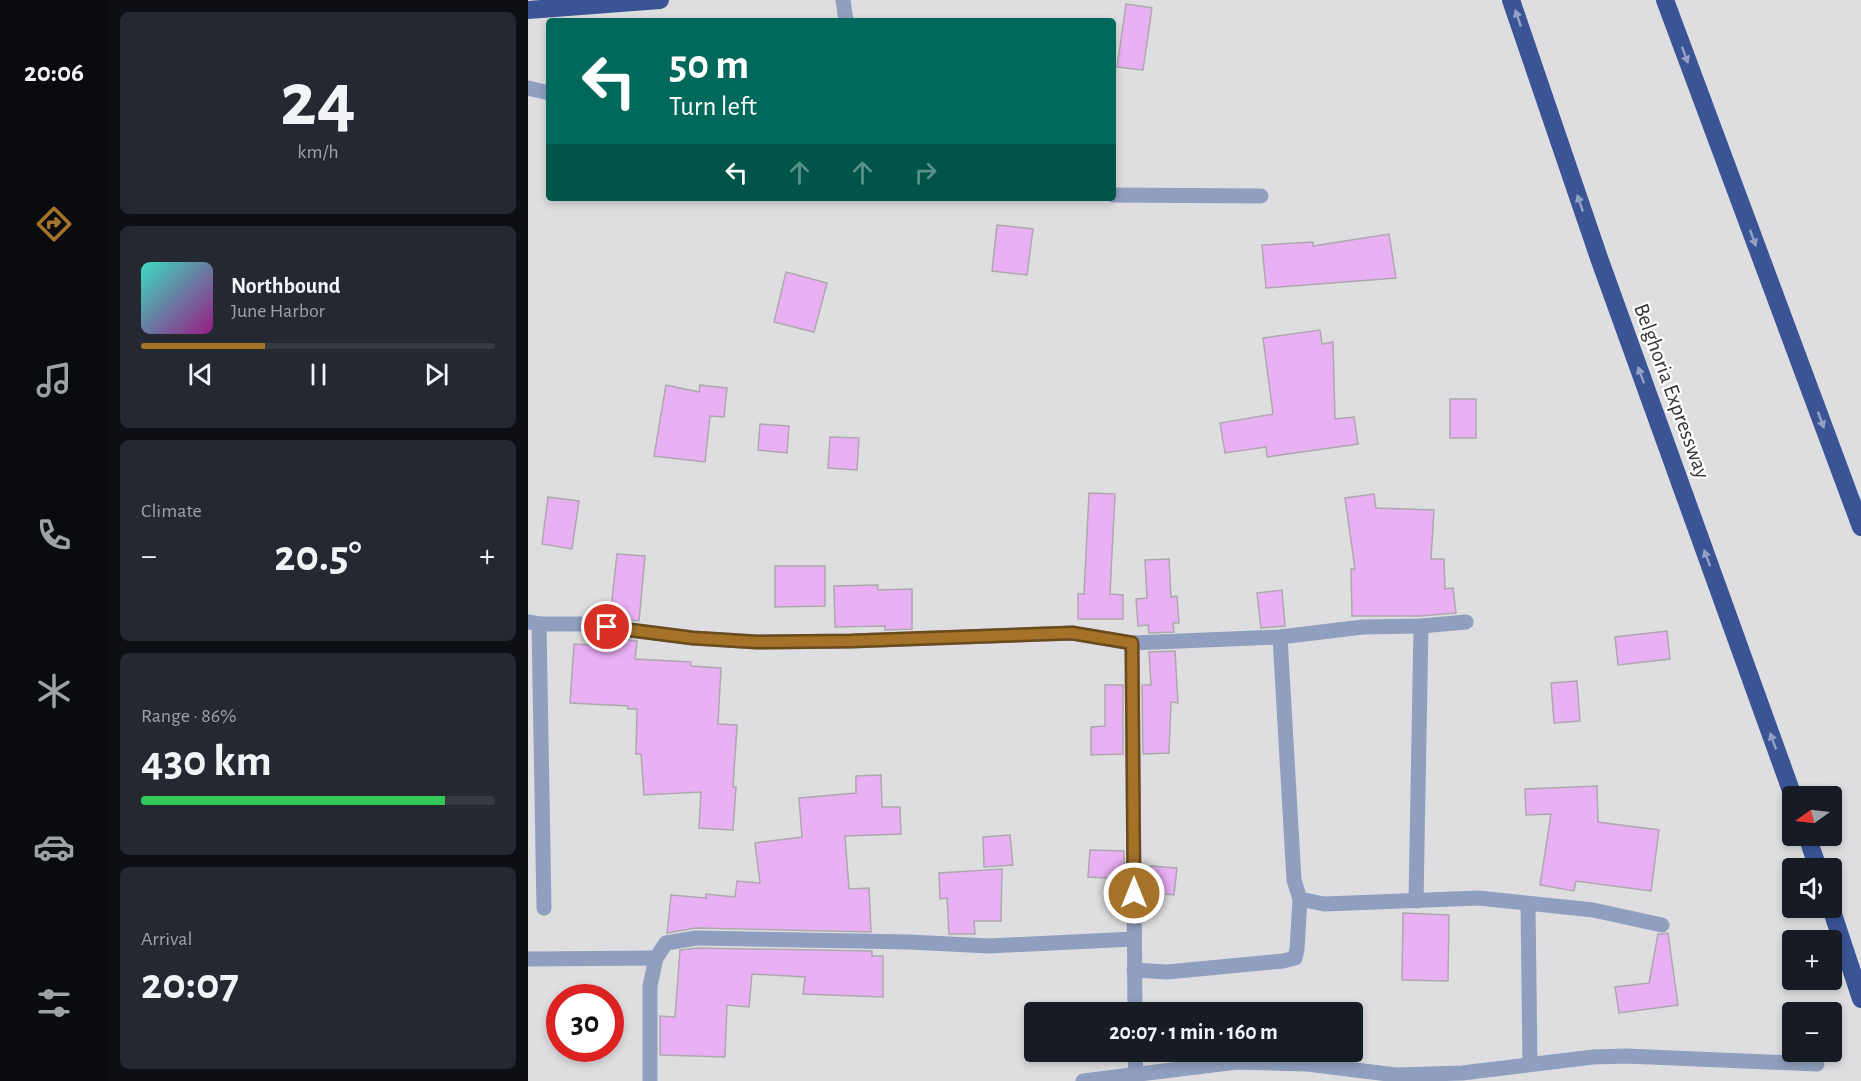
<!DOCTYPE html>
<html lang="en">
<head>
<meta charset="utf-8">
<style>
	:root { --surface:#171b24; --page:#242831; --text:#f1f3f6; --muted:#9ea1a6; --line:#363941; --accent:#a57229 }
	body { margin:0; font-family:"Alegreya Sans",sans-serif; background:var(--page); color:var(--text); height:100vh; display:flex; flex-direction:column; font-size:22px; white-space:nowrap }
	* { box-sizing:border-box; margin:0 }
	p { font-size:20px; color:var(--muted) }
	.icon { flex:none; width:33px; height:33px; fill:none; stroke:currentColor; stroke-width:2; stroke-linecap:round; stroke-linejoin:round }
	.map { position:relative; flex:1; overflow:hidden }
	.side { display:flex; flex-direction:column; gap:12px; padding:12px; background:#0d0f14; width:420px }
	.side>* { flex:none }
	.guide { position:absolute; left:18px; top:18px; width:570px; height:183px; border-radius:6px; box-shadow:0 3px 9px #0003; background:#00695c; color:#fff; overflow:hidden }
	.needle { width:39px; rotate:256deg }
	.fabs { position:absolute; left:1254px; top:786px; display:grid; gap:12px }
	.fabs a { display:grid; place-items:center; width:60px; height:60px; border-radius:6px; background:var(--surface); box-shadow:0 3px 9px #0003; font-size:30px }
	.speed { position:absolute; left:18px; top:984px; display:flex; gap:12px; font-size:30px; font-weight:700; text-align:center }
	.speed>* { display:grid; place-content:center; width:78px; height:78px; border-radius:50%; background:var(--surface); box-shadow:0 3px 9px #0003; line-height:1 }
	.speed .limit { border:9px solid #d22; background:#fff; color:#111 }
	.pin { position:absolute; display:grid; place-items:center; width:51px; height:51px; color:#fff; margin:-26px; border:3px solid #fff; border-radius:50%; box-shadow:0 2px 6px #0007 }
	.me { position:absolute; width:66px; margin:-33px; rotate:0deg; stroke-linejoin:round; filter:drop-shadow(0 0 4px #0008) }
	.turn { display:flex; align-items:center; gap:21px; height:126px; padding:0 24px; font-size:27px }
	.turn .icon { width:78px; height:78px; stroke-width:2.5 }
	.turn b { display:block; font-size:42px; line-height:51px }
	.lanes { display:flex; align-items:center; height:57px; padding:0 24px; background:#0003; justify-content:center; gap:30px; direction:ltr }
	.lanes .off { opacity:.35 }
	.big { font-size:45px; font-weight:600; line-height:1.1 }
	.side .widget { flex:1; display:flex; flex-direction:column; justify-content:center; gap:9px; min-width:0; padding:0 21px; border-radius:9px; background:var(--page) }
	.side .dial { align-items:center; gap:0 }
	.dial b { font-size:78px; line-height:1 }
	.song { display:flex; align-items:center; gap:18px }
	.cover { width:72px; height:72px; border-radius:9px; background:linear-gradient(135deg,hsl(170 70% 55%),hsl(310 70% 35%)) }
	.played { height:6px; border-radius:3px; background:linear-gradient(90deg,var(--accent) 35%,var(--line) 35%) }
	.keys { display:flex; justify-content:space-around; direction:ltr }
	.heat { display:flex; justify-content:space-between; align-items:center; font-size:33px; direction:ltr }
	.charge { height:9px; border-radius:4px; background:linear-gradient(90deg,#34c759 86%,var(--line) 0) }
	.trip { position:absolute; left:496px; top:1002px; width:339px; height:60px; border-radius:6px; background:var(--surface); box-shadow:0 3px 9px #0003; font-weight:600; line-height:60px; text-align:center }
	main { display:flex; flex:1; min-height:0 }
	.tab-bar { display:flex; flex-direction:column; width:108px; justify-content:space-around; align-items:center; background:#090b0e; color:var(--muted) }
	.tab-bar .icon { width:42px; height:42px }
	.tab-bar .active { color:var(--accent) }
	.tab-bar b { font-size:27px; color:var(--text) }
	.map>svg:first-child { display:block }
	.building { fill:#eab0f4; stroke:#aca9ac; stroke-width:1.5 }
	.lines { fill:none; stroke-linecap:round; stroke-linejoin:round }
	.minor { stroke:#909fbf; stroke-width:15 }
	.highway { stroke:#3a5496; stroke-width:18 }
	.oneway { fill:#93a1c5 }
	.route-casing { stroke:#6b4a1b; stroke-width:15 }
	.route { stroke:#a57229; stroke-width:10 }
	.labels { text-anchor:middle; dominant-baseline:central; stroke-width:4.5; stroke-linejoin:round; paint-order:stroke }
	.street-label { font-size:22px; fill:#343435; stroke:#fff }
</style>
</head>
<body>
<main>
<nav class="tab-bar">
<b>20:06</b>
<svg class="icon active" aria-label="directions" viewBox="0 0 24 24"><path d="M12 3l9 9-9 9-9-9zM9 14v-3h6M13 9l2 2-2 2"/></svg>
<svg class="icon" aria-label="music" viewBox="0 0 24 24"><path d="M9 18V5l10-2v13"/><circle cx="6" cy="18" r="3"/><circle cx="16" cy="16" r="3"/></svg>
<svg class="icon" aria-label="phone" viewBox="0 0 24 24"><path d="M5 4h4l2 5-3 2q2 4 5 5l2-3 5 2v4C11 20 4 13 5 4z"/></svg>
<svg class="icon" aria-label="climate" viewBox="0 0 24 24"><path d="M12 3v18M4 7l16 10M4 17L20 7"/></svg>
<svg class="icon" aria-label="car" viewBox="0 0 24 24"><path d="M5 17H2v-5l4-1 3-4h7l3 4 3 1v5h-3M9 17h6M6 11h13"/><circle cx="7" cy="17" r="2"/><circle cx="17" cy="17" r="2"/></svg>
<svg class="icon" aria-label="filters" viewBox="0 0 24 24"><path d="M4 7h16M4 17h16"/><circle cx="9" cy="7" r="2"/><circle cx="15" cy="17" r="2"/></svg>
</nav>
<section class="side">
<div class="widget dial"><b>24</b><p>km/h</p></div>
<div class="widget">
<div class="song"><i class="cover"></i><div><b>Northbound</b><p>June Harbor</p></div></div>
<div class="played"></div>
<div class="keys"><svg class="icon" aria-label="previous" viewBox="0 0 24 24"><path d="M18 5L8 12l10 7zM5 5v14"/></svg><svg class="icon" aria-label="pause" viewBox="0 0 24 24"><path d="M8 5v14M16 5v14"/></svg><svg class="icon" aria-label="next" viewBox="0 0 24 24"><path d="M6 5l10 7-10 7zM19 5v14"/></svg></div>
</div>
<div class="widget"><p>Climate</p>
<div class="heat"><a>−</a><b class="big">20.5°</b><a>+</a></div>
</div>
<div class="widget"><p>Range · 86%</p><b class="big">430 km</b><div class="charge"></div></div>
<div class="widget"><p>Arrival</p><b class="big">20:07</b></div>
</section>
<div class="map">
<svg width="1333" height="1081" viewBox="0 0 1333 1081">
	<rect width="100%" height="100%" fill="#dedee1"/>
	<g class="building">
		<path d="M 598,4 L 624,8 L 615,70 L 589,67 Z"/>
		<path d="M 469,225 L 505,229 L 499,275 L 464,271 Z"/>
		<path d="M 861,234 L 868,278 L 738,288 L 734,245 L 785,242 L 785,246 Z"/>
		<path d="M 258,272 L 299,283 L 286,332 L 246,322 Z"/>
		<path d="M 792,330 L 794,344 L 805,342 L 807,419 L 826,417 L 830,444 L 739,457 L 738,447 L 697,453 L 692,423 L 745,414 L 735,338 Z"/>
		<path d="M 138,385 L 171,392 L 172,385 L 199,388 L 196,417 L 182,416 L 177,462 L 126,456 Z"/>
		<rect x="922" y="399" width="26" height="39"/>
		<path d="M 232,424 L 261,426 L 259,453 L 230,450 Z"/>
		<path d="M 302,437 L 331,438 L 329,470 L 300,468 Z"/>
		<path d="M 561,493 L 587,494 L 582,594 L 595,595 L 595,619 L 550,619 L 550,594 L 556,594 Z"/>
		<path d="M 846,494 L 848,508 L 906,510 L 903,559 L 916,559 L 917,589 L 925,588 L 928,613 L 892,616 L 824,616 L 823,569 L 827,569 L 817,498 Z"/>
		<path d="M 20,497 L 51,501 L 44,549 L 14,544 Z"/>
		<path d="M 89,554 L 117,556 L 111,621 L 82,618 Z"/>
		<path d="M 641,559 L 643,597 L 649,596 L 651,623 L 645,623 L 646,632 L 621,633 L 620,625 L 610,626 L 608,599 L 619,598 L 617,560 Z"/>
		<path d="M 247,566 L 297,566 L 297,606 L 247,607 Z"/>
		<path d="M 350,585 L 350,590 L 384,589 L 384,629 L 357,630 L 357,626 L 307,627 L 306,586 Z"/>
		<path d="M 754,590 L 757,626 L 733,628 L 729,593 Z"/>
		<path d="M 1139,631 L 1142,659 L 1090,665 L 1087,637 Z"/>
		<path d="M 80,637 L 109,641 L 107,659 L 163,662 L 163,666 L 193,668 L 190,724 L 209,725 L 205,787 L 208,787 L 205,830 L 171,828 L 173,792 L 116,795 L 113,754 L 108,754 L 109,709 L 100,709 L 100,706 L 42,703 L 46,644 L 80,646 Z"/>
		<path d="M 647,651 L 650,703 L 643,702 L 641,753 L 615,754 L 614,685 L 623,685 L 621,652 Z"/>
		<path d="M 1049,681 L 1052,721 L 1026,723 L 1023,683 Z"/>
		<path d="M 577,685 L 595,685 L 595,754 L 563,755 L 563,727 L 577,726 Z"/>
		<path d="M 353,775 L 354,807 L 372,807 L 373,834 L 317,836 L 321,889 L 341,888 L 343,932 L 168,928 L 139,933 L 143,895 L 178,898 L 178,894 L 207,897 L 209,881 L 232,883 L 227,843 L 274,837 L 271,798 L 328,793 L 328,776 Z"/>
		<path d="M 1069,786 L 1070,822 L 1131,830 L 1123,891 L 1048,881 L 1046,891 L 1012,885 L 1023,814 L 998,815 L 997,789 Z"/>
		<path d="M 482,835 L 485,865 L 456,867 L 455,837 Z"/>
		<path d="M 562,850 L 596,851 L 596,879 L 560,877 Z"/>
		<path d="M 623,866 L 649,868 L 646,895 L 620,892 Z"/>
		<path d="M 474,869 L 473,921 L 446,921 L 447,934 L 421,934 L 419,898 L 412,899 L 411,873 Z"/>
		<path d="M 875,913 L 921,915 L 920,981 L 874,980 Z"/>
		<path d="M 1140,933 L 1150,1005 L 1091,1013 L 1087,987 L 1121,983 L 1130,934 L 1136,934 Z"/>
		<path d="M 169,948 L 344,951 L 344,956 L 355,956 L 355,997 L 275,994 L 277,977 L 224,974 L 221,1007 L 199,1005 L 197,1057 L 132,1055 L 132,1016 L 147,1017 L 152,950 Z"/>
	</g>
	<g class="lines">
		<g class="minor">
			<path d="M 315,0 L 318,21"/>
			<path d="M 0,88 L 21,93"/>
			<path d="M 585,195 L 733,196"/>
			<path d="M 0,622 L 11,624 L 53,624 L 165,638 L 229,642 L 323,641 L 544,633 L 604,643 L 752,637 L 835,627 L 893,626 L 938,622"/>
			<path d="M 11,624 L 16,908"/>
			<path d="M 752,637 L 766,880 L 772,899 L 796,904 L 951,898 L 1065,910 L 1134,925"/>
			<path d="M 604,643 L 607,1012"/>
			<path d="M 888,901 L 893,626"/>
			<path d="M 1000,904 L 1002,1064"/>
			<path d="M 0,959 L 128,958"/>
			<path d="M 606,970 L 639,972 L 755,961 L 767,958 L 769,949 L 772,899"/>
			<path d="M 607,1052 L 608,1075"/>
			<path d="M 122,1081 L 122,986 L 128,958 L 138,943 L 168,938 L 381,942 L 461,946 L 606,939"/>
			<path d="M 555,1081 L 709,1062 L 779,1064 L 868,1075 L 934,1073 L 1065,1057 L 1098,1056 L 1289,1064"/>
		</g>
		<g class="highway">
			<path d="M 983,0 L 1071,258 L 1265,796"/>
			<path d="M 1137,0 L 1333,527"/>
			<path d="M 0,10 L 132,0"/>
			<path d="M 1279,836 L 1290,868"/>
			<path d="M 1303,908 L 1333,999"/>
		</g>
	</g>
	<defs><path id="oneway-solid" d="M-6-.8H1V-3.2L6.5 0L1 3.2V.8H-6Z" transform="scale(1.5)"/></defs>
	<g class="oneway">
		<use href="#oneway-solid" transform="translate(990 18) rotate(-109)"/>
		<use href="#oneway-solid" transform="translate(1157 55) rotate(70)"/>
		<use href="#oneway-solid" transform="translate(1052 203) rotate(-109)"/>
		<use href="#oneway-solid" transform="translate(1225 238) rotate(70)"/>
		<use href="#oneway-solid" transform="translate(1113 375) rotate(-110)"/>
		<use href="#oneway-solid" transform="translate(1293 420) rotate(70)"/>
		<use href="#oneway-solid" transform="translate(1179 558) rotate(-110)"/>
		<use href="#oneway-solid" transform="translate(1245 741) rotate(-110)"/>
	</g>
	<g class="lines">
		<defs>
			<path id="route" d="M 79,627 L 165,638 L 229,642 L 323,641 L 544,633 L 604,643 L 606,893"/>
		</defs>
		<use href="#route" class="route-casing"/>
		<use href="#route" class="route"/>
	</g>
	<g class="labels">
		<g class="street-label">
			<text transform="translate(1144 391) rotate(70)">Belghoria Expressway</text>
		</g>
	</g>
</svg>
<div class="fabs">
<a><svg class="needle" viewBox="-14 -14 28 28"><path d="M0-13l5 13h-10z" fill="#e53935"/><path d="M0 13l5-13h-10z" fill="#9ea1a6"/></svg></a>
<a><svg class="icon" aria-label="sound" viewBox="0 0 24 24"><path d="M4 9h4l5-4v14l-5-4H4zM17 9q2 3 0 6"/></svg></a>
<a>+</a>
<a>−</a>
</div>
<div class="speed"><div class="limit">30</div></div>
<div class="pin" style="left:79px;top:627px;background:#d93025"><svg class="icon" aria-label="arrive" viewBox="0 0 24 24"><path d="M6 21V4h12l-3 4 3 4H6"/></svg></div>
<svg class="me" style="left:606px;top:893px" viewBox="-20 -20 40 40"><circle r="17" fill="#a57229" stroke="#fff" stroke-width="3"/><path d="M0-11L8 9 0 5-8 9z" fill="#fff"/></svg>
<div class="trip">20:07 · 1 min · 160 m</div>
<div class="guide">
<div class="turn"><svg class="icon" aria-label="left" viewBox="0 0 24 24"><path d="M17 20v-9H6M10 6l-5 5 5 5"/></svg><div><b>50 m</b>Turn left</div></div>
<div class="lanes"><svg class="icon" aria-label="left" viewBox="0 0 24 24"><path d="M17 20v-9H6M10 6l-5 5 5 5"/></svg><svg class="icon off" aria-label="ahead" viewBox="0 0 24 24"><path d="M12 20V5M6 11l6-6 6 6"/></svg><svg class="icon off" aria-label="ahead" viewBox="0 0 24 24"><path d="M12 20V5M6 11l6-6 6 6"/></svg><svg class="icon off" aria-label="right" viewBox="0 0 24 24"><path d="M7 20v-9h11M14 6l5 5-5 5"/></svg></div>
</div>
</div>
</main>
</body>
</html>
